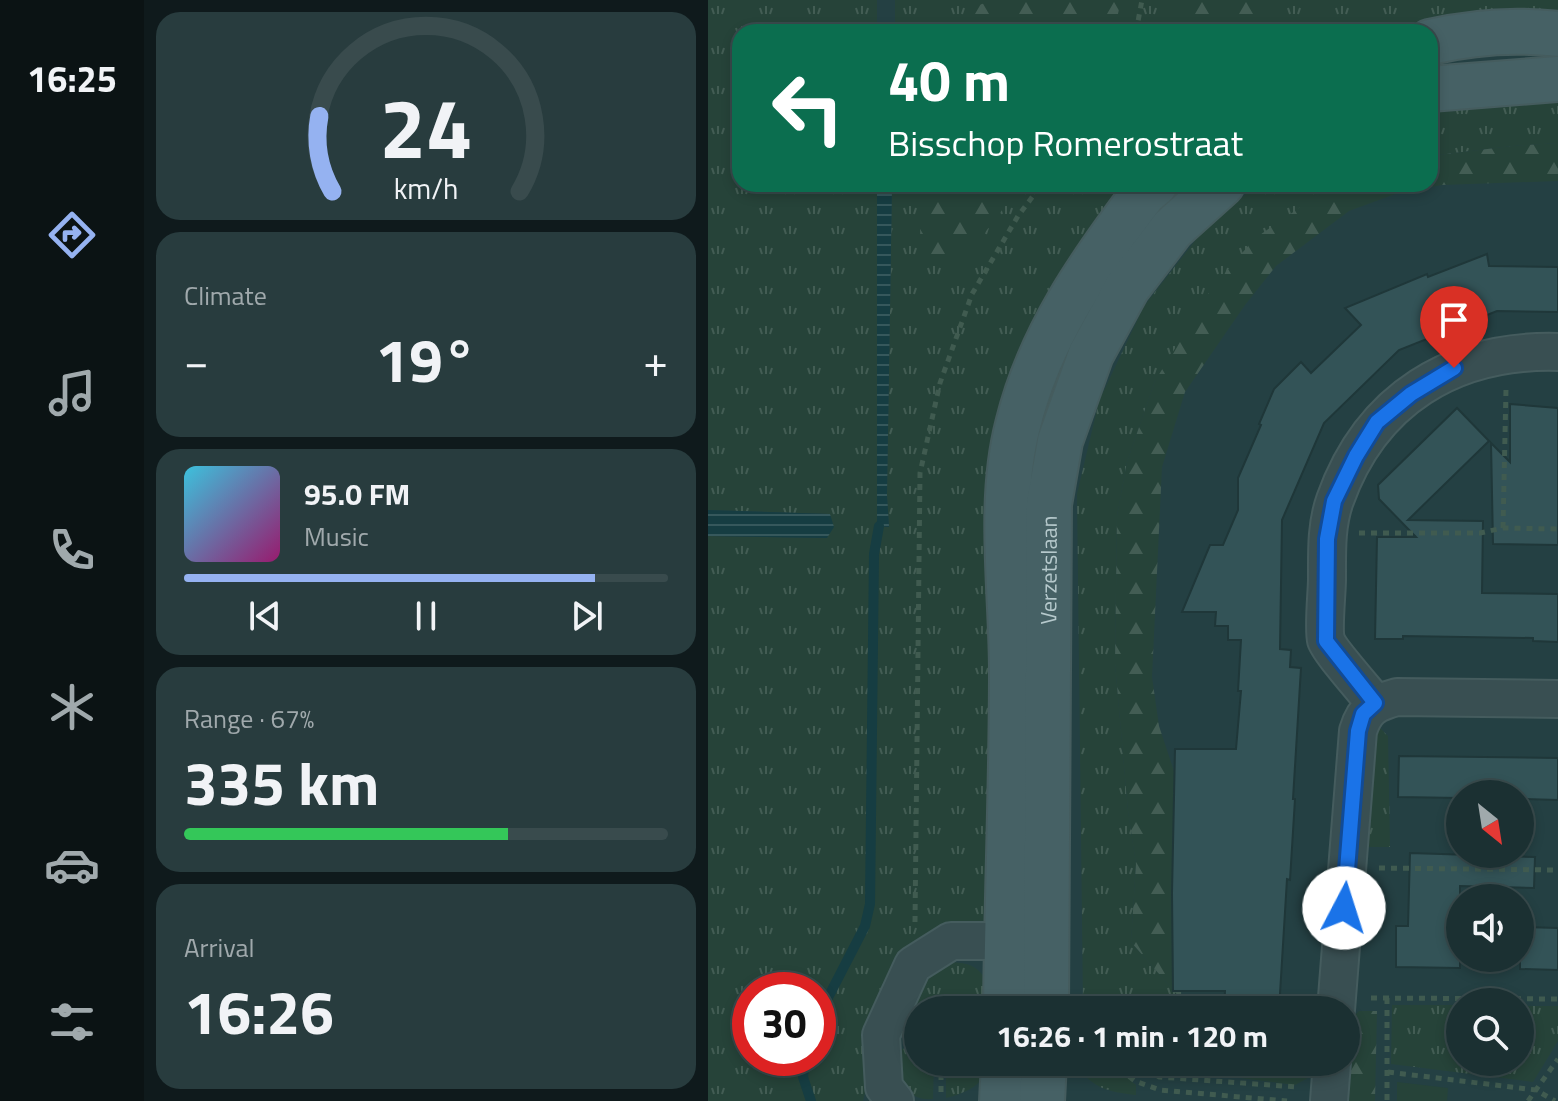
<!DOCTYPE html>
<html lang="en">
<head>
<meta charset="utf-8">
<style>
	:root { --surface:#1b3032; --page:#283c3e; --text:#f1f3f6; --muted:#a0a9ac; --line:#394b4d; --accent:#95b2f1 }
	body { margin:0; font-family:"Titillium Web",sans-serif; background:var(--page); color:var(--text); height:100vh; display:flex; flex-direction:column; font-size:30px; white-space:nowrap }
	* { box-sizing:border-box; margin:0 }
	p { font-size:26px; color:var(--muted) }
	.icon { flex:none; width:44px; height:44px; fill:none; stroke:currentColor; stroke-width:2; stroke-linecap:round; stroke-linejoin:round }
	.map { position:relative; flex:1; overflow:hidden }
	.side { display:flex; flex-direction:column; gap:12px; padding:12px; background:#0f1a1c; width:564px }
	.side>* { flex:none }
	.guide { position:absolute; left:24px; top:24px; width:706px; height:168px; border-radius:24px; box-shadow:0 4px 12px #0003,0 0 0 2px var(--line); background:#0b6e4f; color:#fff; overflow:hidden }
	.needle { width:52px; rotate:150deg }
	.buttons { position:absolute; left:738px; top:780px; display:grid; gap:16px }
	.buttons a { display:grid; place-items:center; width:88px; height:88px; border-radius:50%; background:var(--surface); box-shadow:0 4px 12px #0003,0 0 0 2px var(--line); font-size:40px }
	.speed { position:absolute; left:24px; top:972px; display:flex; gap:16px; font-size:40px; font-weight:700; text-align:center }
	.speed>* { display:grid; place-content:center; width:104px; height:104px; border-radius:50%; background:var(--surface); box-shadow:0 4px 12px #0003,0 0 0 2px var(--line); line-height:1 }
	.speed .limit { border:12px solid #d22; background:#fff; color:#111 }
	.pin { position:absolute; display:grid; place-items:center; width:68px; height:68px; color:#fff; margin:-82px -34px; border-radius:50% 50% 50% 0; rotate:-45deg; box-shadow:0 0 8px #0007 }
	.pin .icon { rotate:45deg }
	.me { position:absolute; width:88px; margin:-44px; rotate:5deg; stroke-linejoin:round; filter:drop-shadow(0 0 6px #0008) }
	.turn { display:flex; align-items:center; gap:28px; height:168px; padding:0 24px; font-size:36px }
	.turn .icon { width:104px; height:104px; stroke-width:2.5 }
	.turn b { display:block; font-size:56px; line-height:68px }
	.big { font-size:60px; font-weight:700; line-height:1.1 }
	.side .tile { flex:1; display:flex; flex-direction:column; justify-content:center; gap:12px; min-width:0; padding:0 28px; border-radius:24px; background:var(--page) }
	.side .dial { align-items:center; gap:0 }
	.dial svg { height:208px; overflow:visible; fill:none; stroke:var(--line); stroke-width:7; stroke-linecap:round; text-anchor:middle }
	.dial text { fill:var(--text); stroke:none }
	.song { display:flex; align-items:center; gap:24px }
	.cover { width:96px; height:96px; border-radius:12px; background:linear-gradient(135deg,hsl(190 70% 55%),hsl(320 70% 35%)) }
	.played { height:8px; border-radius:4px; background:linear-gradient(90deg,var(--accent) 85%,var(--line) 85%) }
	.keys { display:flex; justify-content:space-around; direction:ltr }
	.heat { display:flex; justify-content:space-between; align-items:center; font-size:44px; direction:ltr }
	.charge { height:12px; border-radius:6px; background:linear-gradient(90deg,#34c759 67%,var(--line) 0) }
	.trip { position:absolute; left:196px; top:996px; width:456px; height:80px; border-radius:40px; background:var(--surface); box-shadow:0 4px 12px #0003,0 0 0 2px var(--line); font-weight:700; line-height:80px; text-align:center }
	main { display:flex; flex:1; min-height:0 }
	.tab-bar { display:flex; flex-direction:column; width:144px; justify-content:space-around; align-items:center; background:#0b1314; color:var(--muted) }
	.tab-bar .icon { width:56px; height:56px }
	.tab-bar .current { color:var(--accent) }
	.tab-bar b { font-size:36px; color:var(--text) }
	.map>svg:first-child { display:block }
	.grass { fill:url(#grass-tufts); fill-rule:evenodd }
	.forest { fill:url(#forest-firs) }
	.pitch { fill:#264339 }
	.water { fill:url(#water-rules) }
	.lines { fill:none; stroke-linecap:round; stroke-linejoin:round }
	.stream { stroke:#163d42; stroke-width:10 }
	.building { fill:#335357; stroke:#1f3739; stroke-width:2 }
	.street-casing { stroke:#455c5e; stroke-width:40 }
	.secondary-casing { stroke:#455c5e; stroke-width:48 }
	.path { stroke:#405b50; stroke-width:5; stroke-dasharray:6 6; stroke-linecap:butt }
	.street { stroke:#394f52; stroke-width:36 }
	.secondary { stroke:#466165; stroke-width:44 }
	.route-casing { stroke:#114b97; stroke-width:20 }
	.route { stroke:#1a73e8; stroke-width:14 }
	.labels { text-anchor:middle; dominant-baseline:central; stroke-width:8; stroke-linejoin:round; paint-order:stroke }
	.street-label { font-size:22px; fill:#b6c9cc; stroke:#1d3537 }
</style>
</head>
<body>
<main>
<nav class="tab-bar">
<b>16:25</b>
<svg class="icon current" aria-label="directions" viewBox="0 0 24 24"><path d="M12 3l9 9-9 9-9-9zM9 14v-3h6M13 9l2 2-2 2"/></svg>
<svg class="icon" aria-label="music" viewBox="0 0 24 24"><path d="M9 18V5l10-2v13"/><circle cx="6" cy="18" r="3"/><circle cx="16" cy="16" r="3"/></svg>
<svg class="icon" aria-label="phone" viewBox="0 0 24 24"><path d="M5 4h4l2 5-3 2q2 4 5 5l2-3 5 2v4C11 20 4 13 5 4z"/></svg>
<svg class="icon" aria-label="climate" viewBox="0 0 24 24"><path d="M12 3v18M4 7l16 10M4 17L20 7"/></svg>
<svg class="icon" aria-label="car" viewBox="0 0 24 24"><path d="M5 17H2v-5l4-1 3-4h7l3 4 3 1v5h-3M9 17h6M6 11h13"/><circle cx="7" cy="17" r="2"/><circle cx="17" cy="17" r="2"/></svg>
<svg class="icon" aria-label="filters" viewBox="0 0 24 24"><path d="M4 7h16M4 17h16"/><circle cx="9" cy="7" r="2"/><circle cx="15" cy="17" r="2"/></svg>
</nav>
<section class="side">
<div class="tile dial"><svg viewBox="0 0 100 80">
<path d="M14 69A42 42 0 1 1 86 69"/>
<path d="M14 69A42 42 0 0 1 9 40" stroke="#95b2f1"/>
<text x="50" y="56" font-size="32" font-weight="700">24</text>
<text x="50" y="72" font-size="11">km/h</text>
</svg></div>
<div class="tile"><p>Climate</p>
<div class="heat"><a>−</a><b class="big">19°</b><a>+</a></div>
</div>
<div class="tile">
<div class="song"><i class="cover"></i><div><b>95.0 FM</b><p>Music</p></div></div>
<div class="played"></div>
<div class="keys"><svg class="icon" aria-label="previous" viewBox="0 0 24 24"><path d="M18 5L8 12l10 7zM5 5v14"/></svg><svg class="icon" aria-label="pause" viewBox="0 0 24 24"><path d="M8 5v14M16 5v14"/></svg><svg class="icon" aria-label="next" viewBox="0 0 24 24"><path d="M6 5l10 7-10 7zM19 5v14"/></svg></div>
</div>
<div class="tile"><p>Range · 67%</p><b class="big">335 km</b><div class="charge"></div></div>
<div class="tile"><p>Arrival</p><b class="big">16:26</b></div>
</section>
<div class="map">
<svg width="850" height="1101" viewBox="0 0 850 1101">
	<defs>
		<pattern id="grass-tufts" width="24" height="20" patternUnits="userSpaceOnUse" patternTransform="scale(2)"><rect width="24" height="20" fill="#264339"/><path d="M3 7l-1-3M5 7V3M7 7l1-3M15 17l-1-3M17 17v-4M19 17l1-3" fill="none" stroke="#435d54"/></pattern>
		<pattern id="forest-firs" width="22" height="20" patternUnits="userSpaceOnUse" patternTransform="scale(2)"><rect width="22" height="20" fill="#264339"/><path d="M5 1l3.5 6h-7zM16 11l3.5 6h-7z" fill="#435d54"/></pattern>
		<pattern id="water-rules" width="6" height="5" patternUnits="userSpaceOnUse" patternTransform="scale(2)"><rect width="6" height="5" fill="#163d42"/><path d="M0 2.5h6" fill="none" stroke="#36585c"/></pattern>
	</defs>
	<rect width="100%" height="100%" fill="#244043"/>
	<g class="grass">
		<path d="M 0,0 L 169,0 L 169,32 L 32,32 L 32,184 L 169,184 L 169,526 L 181,527 L 179,495 L 184,184 L 437,184 L 303,439 L 297,918 L 247,924 L 162,1072 L 155,1101 L 0,1101 L 0,536 L 119,538 L 122,514 L 0,510 ZM 42,990 L 110,990 L 110,1058 L 42,1058 Z"/>
		<path d="M 187,0 L 850,0 L 850,28 L 712,32 L 187,32 Z"/>
		<path d="M 850,97 L 850,143 L 804,146 L 722,156 L 722,112 L 761,103 Z"/>
		<path d="M 550,184 L 632,184 L 607,197 L 447,381 L 419,462 L 409,516 L 407,663 L 420,811 L 428,864 L 423,942 L 473,999 L 473,1010 L 382,1010 L 375,1005 L 369,494 L 391,401 L 436,306 L 497,228 Z"/>
		<path d="M 669,725 L 680,736 L 682,847 L 653,847 Z"/>
		<path d="M 243,962 C 278,963 279,981 284,1009 L 202,1008 L 218,975 Z"/>
		<path d="M 684,1005 L 752,1005 L 752,1062 L 812,1062 L 812,1006 L 850,1006 L 850,1041 L 825,1082 L 683,1064 Z"/>
		<path d="M 200,1047 L 210,1047 L 210,1062 L 226,1062 L 225,1099 C 197,1101 192,1080 184,1059 L 189,1051 Z"/>
		<path d="M 238,1062 L 283,1062 C 277,1084 259,1093 238,1098 Z"/>
		<path d="M 367,1062 L 400,1062 L 428,1085 L 428,1095 C 400,1092 382,1088 367,1062 Z"/>
		<path d="M 461,1062 L 600,1063 L 600,1078 L 587,1085 L 468,1070 Z"/>
	</g>
	<g class="forest">
		<path d="M 287,0 L 413,0 L 406,32 L 248,32 L 261,8 Z"/>
		<path d="M 468,0 L 570,0 L 529,32 L 466,32 Z"/>
		<path d="M 850,143 L 850,181 L 734,185 L 690,193 L 641,211 L 568,266 L 537,305 L 477,392 L 454,467 L 444,677 L 451,726 L 470,783 L 474,927 L 473,999 L 423,942 L 428,864 L 420,811 L 407,663 L 409,516 L 419,462 L 447,381 L 502,291 L 546,239 L 607,197 L 632,184 L 722,184 L 722,156 L 804,146 Z"/>
		<path d="M 211,184 L 314,184 L 259,256 L 213,268 Z"/>
		<path d="M 651,1011 L 669,1011 L 667,1101 L 632,1101 L 638,1062 L 639,1023 Z"/>
	</g>
	<path class="pitch" d="M 689,1082 L 740,1088 L 739,1101 L 689,1101 Z"/>
	<g class="water">
		<path d="M 169,184 L 184,184 L 179,495 L 181,527 L 169,526 Z"/>
		<path d="M 0,510 L 122,514 L 126,527 L 119,538 L 0,536 Z"/>
	</g>
	<g class="lines">
		<g class="stream">
			<path d="M 110,1017 L 157,926 L 162,904 L 166,554 L 171,526"/>
			<path d="M 97,1058 L 95,1077 L 103,1101"/>
		</g>
	</g>
	<g class="building">
		<path d="M 779,254 L 781,266 L 850,267 L 850,312 L 789,311 L 691,350 L 616,423 L 574,520 L 572,649 L 583,650 L 582,667 L 593,668 L 585,799 L 587,799 L 582,880 L 579,879 L 571,1010 L 516,1010 L 517,991 L 465,991 L 464,893 L 467,749 L 528,749 L 533,691 L 530,691 L 533,640 L 520,640 L 520,626 L 507,626 L 508,612 L 474,612 L 502,545 L 515,545 L 530,510 L 530,478 L 553,425 L 551,424 L 566,389 L 593,362 L 603,373 L 653,325 L 637,308 L 719,274 L 720,277 Z"/>
		<path d="M 802,404 L 850,408 L 850,545 L 785,544 L 783,443 L 802,462 Z"/>
		<path d="M 749,408 L 781,441 L 700,520 L 775,521 L 774,593 L 850,594 L 850,642 L 825,641 L 825,638 L 695,636 L 695,639 L 667,639 L 669,537 L 708,537 L 671,499 L 670,485 Z"/>
		<path d="M 691,756 L 850,758 L 850,800 L 812,799 L 812,794 L 752,794 L 752,798 L 690,797 Z"/>
		<path d="M 702,853 L 827,857 L 826,888 L 752,886 L 752,968 L 688,967 L 688,926 L 700,926 Z"/>
		<path d="M 812,927 L 850,928 L 850,970 L 812,969 Z"/>
	</g>
	<g class="lines">
		<defs>
			<g id="street">
				<path d="M 667,703 C 658,692 621,650 618,640 C 615,629 619,592 619,579 C 619,552 618,525 627,500 C 663,399 745,349 850,352"/>
				<path d="M 628,1010 L 650,731 C 657,708 667,703 689,697 L 850,699"/>
				<path d="M 187,1101 L 176,1087 L 173,1035 L 205,965 L 243,941 L 299,941"/>
				<path d="M 621,1101 L 624,1062"/>
			</g>
			<g id="secondary">
				<path d="M 722,42 C 765,32 806,29 850,34"/>
				<path d="M 722,89 L 850,79"/>
				<path d="M 298,1010 C 299,897 304,784 304,672 C 304,593 290,502 310,425 C 332,335 382,265 436,193 L 447,184"/>
				<path id="s1" d="M 338,1010 L 341,504 L 352,441 L 383,354 L 419,288 L 464,229 L 514,184"/>
				<path d="M 294,1101 L 296,1062"/>
				<path d="M 334,1101 L 336,1062"/>
			</g>
		</defs>
		<use href="#street" class="street-casing"/>
		<use href="#secondary" class="secondary-casing"/>
		<g class="path">
			<path d="M 428,32 L 434,0"/>
			<path d="M 795,528 L 798,389"/>
			<path d="M 651,533 L 772,533 L 795,528 L 850,529"/>
			<path d="M 671,868 L 850,870"/>
			<path d="M 207,922 L 212,473 L 232,383 L 264,294 L 310,216 L 334,184"/>
			<path d="M 663,998 L 850,999"/>
			<path d="M 679,998 L 679,1101"/>
			<path d="M 233,1062 L 233,1095"/>
			<path d="M 402,1062 L 427,1081 L 452,1090 L 579,1101"/>
			<path d="M 429,1062 L 451,1077 L 589,1087"/>
			<path d="M 680,1072 L 828,1090 L 847,1101"/>
			<path d="M 820,1101 L 850,1059"/>
		</g>
		<use href="#street" class="street"/>
		<use href="#secondary" class="secondary"/>
	</g>
	<g class="lines">
		<defs>
			<path id="route" d="M 636,908 L 650,731 L 655,714 L 667,703 L 618,641 L 619,539 L 626,501 L 648,456 L 669,422 L 703,394 L 746,368"/>
		</defs>
		<use href="#route" class="route-casing"/>
		<use href="#route" class="route"/>
	</g>
	<g class="labels">
		<g class="street-label">
			<text stroke="none"><textPath href="#s1" startOffset="440">Verzetslaan</textPath></text>
		</g>
	</g>
</svg>
<div class="buttons">
<a><svg class="needle" viewBox="-14 -14 28 28"><path d="M0-13l5 13h-10z" fill="#e53935"/><path d="M0 13l5-13h-10z" fill="#a0a9ac"/></svg></a>
<a><svg class="icon" aria-label="sound" viewBox="0 0 24 24"><path d="M4 9h4l5-4v14l-5-4H4zM17 9q2 3 0 6"/></svg></a>
<a><svg class="icon" aria-label="search" viewBox="0 0 24 24"><circle cx="10" cy="10" r="6"/><path d="M15 15l6 6"/></svg></a>
</div>
<div class="speed"><div class="limit">30</div></div>
<div class="pin" style="left:746px;top:368px;background:#d93025"><svg class="icon" aria-label="arrive" viewBox="0 0 24 24"><path d="M6 21V4h12l-3 4 3 4H6"/></svg></div>
<svg class="me" style="left:636px;top:908px" viewBox="-20 -20 40 40"><circle r="19" fill="#fff"/><path d="M0-13L10 11 0 6-10 11z" fill="#1a73e8"/></svg>
<div class="trip">16:26 · 1 min · 120 m</div>
<div class="guide">
<div class="turn"><svg class="icon" aria-label="left" viewBox="0 0 24 24"><path d="M17 20v-9H6M10 6l-5 5 5 5"/></svg><div><b>40 m</b>Bisschop Romerostraat</div></div>
</div>
</div>
</main>
</body>
</html>
